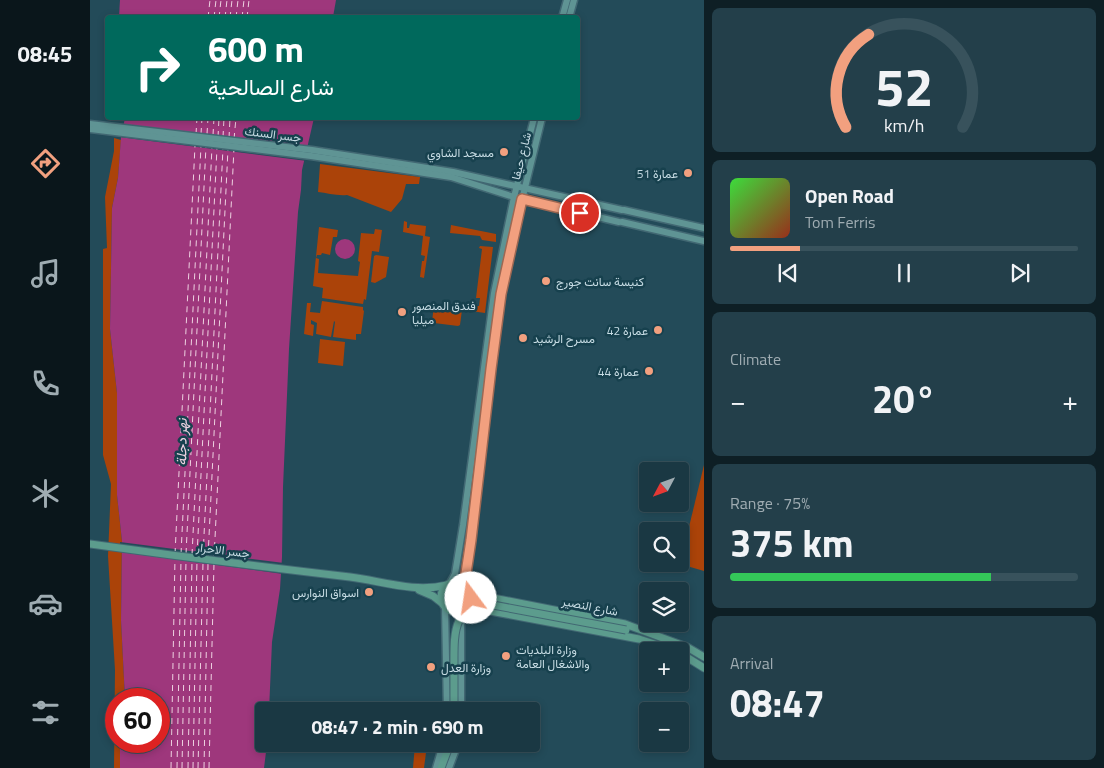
<!DOCTYPE html>
<html lang="en">
<head>
<meta charset="utf-8">
<style>
	:root { --surface:#1a3843; --page:#233f4a; --text:#f1f3f6; --muted:#9facb2; --line:#38525c; --accent:#f2a07f }
	body { margin:0; font-family:"Titillium Web",Vazirmatn,sans-serif; background:var(--page); color:var(--text); height:100vh; display:flex; flex-direction:column; font-size:19px; white-space:nowrap }
	* { box-sizing:border-box; margin:0 }
	p { font-size:16px; color:var(--muted) }
	.icon { flex:none; width:28px; height:28px; fill:none; stroke:currentColor; stroke-width:2; stroke-linecap:round; stroke-linejoin:round }
	.map { position:relative; flex:1; overflow:hidden }
	.side { display:flex; flex-direction:column; gap:8px; padding:8px; background:#0e1f25; width:400px }
	.side>* { flex:none }
	.banner { position:absolute; left:15px; top:15px; width:475px; height:105px; border-radius:5px; box-shadow:0 2px 8px #0003,0 0 0 1px var(--line); background:#00695c; color:#fff; overflow:hidden }
	.needle { width:32px; rotate:229deg }
	.fabs { position:absolute; left:549px; top:462px; display:grid; gap:10px }
	.fabs a { display:grid; place-items:center; width:50px; height:50px; border-radius:5px; background:var(--surface); box-shadow:0 2px 8px #0003,0 0 0 1px var(--line); font-size:25px }
	.speed { position:absolute; left:15px; top:688px; display:flex; gap:10px; font-size:25px; font-weight:700; text-align:center }
	.speed>* { display:grid; place-content:center; width:65px; height:65px; border-radius:50%; background:var(--surface); box-shadow:0 2px 8px #0003,0 0 0 1px var(--line); line-height:1 }
	.speed .limit { border:8px solid #d22; background:#fff; color:#111 }
	.pin { position:absolute; display:grid; place-items:center; width:42px; height:42px; color:#fff; margin:-21px; border:2px solid #fff; border-radius:50%; box-shadow:0 1px 5px #0007 }
	.me { position:absolute; width:55px; margin:-28px; rotate:346deg; stroke-linejoin:round; filter:drop-shadow(0 0 4px #0008) }
	.turn { display:flex; align-items:center; gap:18px; height:105px; padding:0 20px; font-size:22px }
	.turn .icon { width:65px; height:65px; stroke-width:2.5 }
	.turn b { display:block; font-size:35px; line-height:42px }
	.big { font-size:38px; font-weight:700; line-height:1.1 }
	.side .widget { flex:1; display:flex; flex-direction:column; justify-content:center; gap:8px; min-width:0; padding:0 18px; border-radius:8px; background:var(--page) }
	.side .dial { align-items:center; gap:0 }
	.dial svg { height:130px; overflow:visible; fill:none; stroke:var(--line); stroke-width:7; stroke-linecap:round; text-anchor:middle }
	.dial text { fill:var(--text); stroke:none }
	.song { display:flex; align-items:center; gap:15px }
	.cover { width:60px; height:60px; border-radius:8px; background:linear-gradient(135deg,hsl(120 70% 55%),hsl(10 70% 35%)) }
	.played { height:5px; border-radius:2px; background:linear-gradient(90deg,var(--accent) 20%,var(--line) 20%) }
	.keys { display:flex; justify-content:space-around; direction:ltr }
	.heat { display:flex; justify-content:space-between; align-items:center; font-size:28px; direction:ltr }
	.charge { height:8px; border-radius:4px; background:linear-gradient(90deg,#34c759 75%,var(--line) 0) }
	.trip { position:absolute; left:165px; top:702px; width:285px; height:50px; border-radius:5px; background:var(--surface); box-shadow:0 2px 8px #0003,0 0 0 1px var(--line); font-weight:700; line-height:50px; text-align:center }
	main { display:flex; flex:1; min-height:0 }
	.dock { display:flex; flex-direction:column; width:90px; justify-content:space-around; align-items:center; background:#0a161b; color:var(--muted) }
	.dock .icon { width:35px; height:35px }
	.dock .on { color:var(--accent) }
	.dock b { font-size:22px; color:var(--text) }
	.map>svg:first-child { display:block }
	.green { fill:#ab4309 }
	.water { fill:#9e377c }
	.pier { fill:#234b59 }
	.lines { fill:none; stroke-linecap:round; stroke-linejoin:round }
	.ferry { stroke:#eed2e1; stroke-width:1; stroke-dasharray:6 5; stroke-linecap:butt }
	.secondary-casing { stroke:#426873; stroke-width:9 }
	.primary-casing { stroke:#426873; stroke-width:9 }
	.secondary { stroke:#5f9494; stroke-width:6 }
	.primary { stroke:#5c9c8d; stroke-width:7 }
	.primary-bridge-casing { stroke:#426873; stroke-width:9; stroke-linecap:butt }
	.primary-bridge { stroke:#5c9c8d; stroke-width:7 }
	.route-casing { stroke:#9d6853; stroke-width:12 }
	.route { stroke:#f2a07f; stroke-width:9 }
	.poi-dot { fill:#f2a07f; stroke:#17414e; stroke-width:2 }
	.labels { text-anchor:middle; dominant-baseline:central; stroke-width:5; stroke-linejoin:round; paint-order:stroke }
	.street-label { font-size:12px; fill:#c7dce4; stroke:#17414e }
	.poi-label { font-size:12px; fill:#c7dce4; stroke:#17414e; text-anchor:end }
	.water-label { font-size:14px; font-style:italic; fill:#eed2e1; stroke:#17414e }
</style>
</head>
<body>
<main>
<nav class="dock">
<b>08:45</b>
<svg class="icon on" aria-label="directions" viewBox="0 0 24 24"><path d="M12 3l9 9-9 9-9-9zM9 14v-3h6M13 9l2 2-2 2"/></svg>
<svg class="icon" aria-label="music" viewBox="0 0 24 24"><path d="M9 18V5l10-2v13"/><circle cx="6" cy="18" r="3"/><circle cx="16" cy="16" r="3"/></svg>
<svg class="icon" aria-label="phone" viewBox="0 0 24 24"><path d="M5 4h4l2 5-3 2q2 4 5 5l2-3 5 2v4C11 20 4 13 5 4z"/></svg>
<svg class="icon" aria-label="climate" viewBox="0 0 24 24"><path d="M12 3v18M4 7l16 10M4 17L20 7"/></svg>
<svg class="icon" aria-label="car" viewBox="0 0 24 24"><path d="M5 17H2v-5l4-1 3-4h7l3 4 3 1v5h-3M9 17h6M6 11h13"/><circle cx="7" cy="17" r="2"/><circle cx="17" cy="17" r="2"/></svg>
<svg class="icon" aria-label="filters" viewBox="0 0 24 24"><path d="M4 7h16M4 17h16"/><circle cx="9" cy="7" r="2"/><circle cx="15" cy="17" r="2"/></svg>
</nav>
<div class="map">
<svg width="614" height="768" viewBox="0 0 614 768">
	<rect width="100%" height="100%" fill="#234b59"/>
	<g class="green">
		<path d="M 24,138 L 31,140 L 28,178 L 22,208 L 20,329 L 27,393 L 27,495 L 32,541 L 31,620 L 35,699 L 26,699 L 26,741 L 30,741 L 30,768 L 24,768 L 25,670 L 18,556 L 21,484 L 13,455 L 13,249 L 17,248 L 15,197 L 24,151 Z"/>
		<path d="M 230,164 L 330,177 L 329,184 L 316,184 L 312,199 L 301,212 L 257,195 C 247,196 237,193 228,192 Z"/>
		<path d="M 314,221 L 317,222 L 317,228 L 319,228 L 320,224 L 336,226 L 335,236 L 340,237 L 334,278 L 330,277 L 332,261 L 334,261 L 335,256 L 331,255 L 333,236 L 313,232 Z"/>
		<path d="M 361,225 L 406,234 L 406,242 L 392,240 L 390,236 L 360,233 Z"/>
		<path d="M 229,227 L 248,230 L 247,237 L 243,237 L 240,255 L 232,253 L 231,255 L 227,255 L 226,258 L 229,259 L 228,273 L 268,276 L 270,262 L 268,261 L 271,233 L 284,234 L 285,229 L 292,230 L 289,252 L 282,251 L 276,300 L 274,299 L 273,304 L 232,298 L 233,288 L 223,286 Z"/>
		<path d="M 390,246 L 403,247 L 395,313 L 381,311 L 382,301 L 385,302 L 387,306 L 389,306 L 390,298 L 386,298 L 392,249 L 389,248 Z"/>
		<path d="M 286,255 L 299,257 L 296,277 L 285,283 L 281,282 L 284,256 Z"/>
		<path d="M 232,301 L 273,307 L 273,310 L 274,311 L 271,334 L 266,334 L 266,340 L 243,337 L 245,322 L 244,321 L 241,337 L 226,334 L 227,323 L 221,320 L 221,324 L 224,325 L 223,336 L 214,334 L 217,303 L 221,303 L 220,312 L 230,313 Z"/>
		<path d="M 346,304 L 370,307 L 372,310 L 370,325 L 368,326 L 344,323 L 342,321 L 344,306 Z"/>
		<path d="M 230,339 L 255,342 L 253,366 L 228,363 Z"/>
		<path d="M 614,465 L 614,571 L 590,564 Z"/>
		<path d="M 325,744 L 337,745 L 334,768 L 323,768 Z"/>
	</g>
	<g class="water">
		<path d="M 30,0 L 246,0 L 243,17 L 29,17 Z"/>
		<path d="M 35,118 L 224,118 L 212,170 L 211,190 L 208,212 L 199,349 L 193,487 L 192,557 L 190,589 L 182,642 L 179,711 L 174,711 L 174,744 L 177,744 L 174,768 L 30,768 L 30,741 L 69,741 L 69,699 L 35,699 L 31,620 L 32,541 L 27,495 L 27,393 L 20,329 L 22,208 L 28,178 L 31,137 Z"/>
		<circle cx="255" cy="249" r="10"/>
	</g>
	<g class="pier">
		<path d="M 31,124 L 219,148 L 217,161 L 29,137 Z"/>
		<path d="M 30,542 L 194,563 L 193,574 L 30,552 Z"/>
	</g>
	<g class="lines">
		<g class="ferry">
			<path d="M 118,18 L 120,0"/>
			<path d="M 124,18 L 126,0"/>
			<path d="M 129,18 L 131,0"/>
			<path d="M 135,18 L 137,0"/>
			<path d="M 140,18 L 142,0"/>
			<path d="M 146,18 L 148,0"/>
			<path d="M 152,18 L 154,0"/>
			<path d="M 157,18 L 159,0"/>
			<path d="M 106,134 L 107,118"/>
			<path d="M 111,134 L 112,118"/>
			<path d="M 117,134 L 118,118"/>
			<path d="M 123,135 L 124,118"/>
			<path d="M 128,137 L 129,118"/>
			<path d="M 133,137 L 134,118"/>
			<path d="M 139,138 L 140,118"/>
			<path d="M 144,139 L 146,118"/>
			<path d="M 85,554 L 105,146"/>
			<path d="M 91,554 L 111,146"/>
			<path d="M 96,554 L 116,146"/>
			<path d="M 102,555 L 122,147"/>
			<path d="M 107,556 L 127,148"/>
			<path d="M 113,556 L 133,148"/>
			<path d="M 118,557 L 138,149"/>
			<path d="M 124,559 L 144,148"/>
			<path d="M 81,768 L 85,558"/>
			<path d="M 87,768 L 91,560"/>
			<path d="M 92,768 L 96,560"/>
			<path d="M 98,768 L 102,561"/>
			<path d="M 103,768 L 107,560"/>
			<path d="M 108,768 L 113,563"/>
			<path d="M 114,768 L 118,564"/>
			<path d="M 119,768 L 124,563"/>
		</g>
		<defs>
			<g id="secondary">
				<path d="M 472,18 L 477,0"/>
				<path d="M 479,18 L 484,0"/>
				<path d="M 0,124 L 222,150 L 363,172 L 532,210"/>
				<path d="M 0,129 L 221,156 L 361,177 L 424,197 L 529,222"/>
				<path d="M 534,210 L 614,228"/>
				<path d="M 532,222 L 614,241"/>
				<path d="M 360,583 L 365,574 L 373,525 L 404,293 L 424,197 L 444,118"/>
				<path d="M 376,586 L 375,580 L 411,294 L 420,249 L 452,118"/>
				<path d="M 355,607 L 357,711"/>
				<path d="M 371,625 L 371,711"/>
				<path d="M 346,768 L 353,744"/>
				<path d="M 359,768 L 368,744"/>
			</g>
			<g id="primary">
				<path d="M 0,544 C 86,556 173,567 260,577 C 292,581 324,593 357,585"/>
				<circle cx="366" cy="597" r="15"/>
				<path d="M 379,589 L 388,595 L 398,597 L 535,624 L 597,647 L 614,657"/>
				<path d="M 329,590 L 343,596 L 352,603"/>
				<path d="M 389,609 L 549,639 L 586,651"/>
				<path d="M 590,653 L 614,668"/>
				<path d="M 351,768 L 360,744"/>
			</g>
		</defs>
		<use href="#secondary" class="secondary-casing"/>
		<use href="#primary" class="primary-casing"/>
		<use href="#secondary" class="secondary"/>
		<use href="#primary" class="primary"/>
		<defs>
			<path id="primary-bridge" d="M 364,711 C 364,696 364,680 364,665 C 364,635 362,602 403,605 L 536,630"/>
		</defs>
		<use href="#primary-bridge" class="primary-bridge-casing"/>
		<use href="#primary-bridge" class="primary-bridge"/>
	</g>
	<g class="lines">
		<defs>
			<path id="route" d="M 381,598 L 375,580 L 381,540 L 401,369 L 411,294 L 432,199 L 490,213"/>
		</defs>
		<use href="#route" class="route-casing"/>
		<use href="#route" class="route"/>
	</g>
	<g class="poi-dot">
		<circle cx="414" cy="152" r="5"/>
		<circle cx="598" cy="173" r="5"/>
		<circle cx="456" cy="281" r="5"/>
		<circle cx="312" cy="312" r="5"/>
		<circle cx="568" cy="330" r="5"/>
		<circle cx="433" cy="338" r="5"/>
		<circle cx="559" cy="371" r="5"/>
		<circle cx="279" cy="592" r="5"/>
		<circle cx="416" cy="656" r="5"/>
		<circle cx="341" cy="667" r="5"/>
	</g>
	<g class="labels">
		<g class="street-label">
			<text transform="translate(183 134) rotate(7)">جسر السنك</text>
			<text transform="translate(431 156) rotate(-76)">شارع حيفا</text>
			<text transform="translate(133 550) rotate(7)">جسر الاحرار</text>
			<text transform="translate(500 606) rotate(11)">شارع النصیر</text>
		</g>
		<g class="poi-label">
			<text x="404" y="152">مسجد الشاوي</text>
			<text x="588" y="173">عمارة 51</text>
			<text x="466" y="281" text-anchor="start">كنيسة سانت جورج</text>
			<text x="322" y="305" text-anchor="start">فندق المنصور<tspan x="322" dy="14">ميليا</tspan></text>
			<text x="558" y="330">عمارة 42</text>
			<text x="443" y="338" text-anchor="start">مسرح الرشيد</text>
			<text x="549" y="371">عمارة 44</text>
			<text x="269" y="592">اسواق النوارس</text>
			<text x="426" y="649" text-anchor="start">وزارة البلديات<tspan x="426" dy="14">والاشغال العامة</tspan></text>
			<text x="351" y="667" text-anchor="start">وزارة العدل</text>
		</g>
		<g class="water-label">
			<text transform="translate(91 442) rotate(-89)">نهر دجلة</text>
		</g>
	</g>
</svg>
<div class="fabs">
<a><svg class="needle" viewBox="-14 -14 28 28"><path d="M0-13l5 13h-10z" fill="#e53935"/><path d="M0 13l5-13h-10z" fill="#9facb2"/></svg></a>
<a><svg class="icon" aria-label="search" viewBox="0 0 24 24"><circle cx="10" cy="10" r="6"/><path d="M15 15l6 6"/></svg></a>
<a><svg class="icon" aria-label="layers" viewBox="0 0 24 24"><path d="M12 4l9 5-9 5-9-5zM3 14l9 5 9-5"/></svg></a>
<a>+</a>
<a>−</a>
</div>
<div class="speed"><div class="limit">60</div></div>
<div class="pin" style="left:490px;top:213px;background:#d93025"><svg class="icon" aria-label="arrive" viewBox="0 0 24 24"><path d="M6 21V4h12l-3 4 3 4H6"/></svg></div>
<svg class="me" style="left:381px;top:598px" viewBox="-20 -20 40 40"><circle r="19" fill="#fff"/><path d="M0-13L10 11 0 6-10 11z" fill="#f2a07f"/></svg>
<div class="trip">08:47 · 2 min · 690 m</div>
<div class="banner">
<div class="turn"><svg class="icon" aria-label="right" viewBox="0 0 24 24"><path d="M7 20v-9h11M14 6l5 5-5 5"/></svg><div><b>600 m</b>شارع الصالحية</div></div>
</div>
</div>
<section class="side">
<div class="widget dial"><svg viewBox="0 0 100 80">
<path d="M14 69A42 42 0 1 1 86 69"/>
<path d="M14 69A42 42 0 0 1 28 12" stroke="#f2a07f"/>
<text x="50" y="56" font-size="32" font-weight="700">52</text>
<text x="50" y="72" font-size="11">km/h</text>
</svg></div>
<div class="widget">
<div class="song"><i class="cover"></i><div><b>Open Road</b><p>Tom Ferris</p></div></div>
<div class="played"></div>
<div class="keys"><svg class="icon" aria-label="previous" viewBox="0 0 24 24"><path d="M18 5L8 12l10 7zM5 5v14"/></svg><svg class="icon" aria-label="pause" viewBox="0 0 24 24"><path d="M8 5v14M16 5v14"/></svg><svg class="icon" aria-label="next" viewBox="0 0 24 24"><path d="M6 5l10 7-10 7zM19 5v14"/></svg></div>
</div>
<div class="widget"><p>Climate</p>
<div class="heat"><a>−</a><b class="big">20°</b><a>+</a></div>
</div>
<div class="widget"><p>Range · 75%</p><b class="big">375 km</b><div class="charge"></div></div>
<div class="widget"><p>Arrival</p><b class="big">08:47</b></div>
</section>
</main>
</body>
</html>
